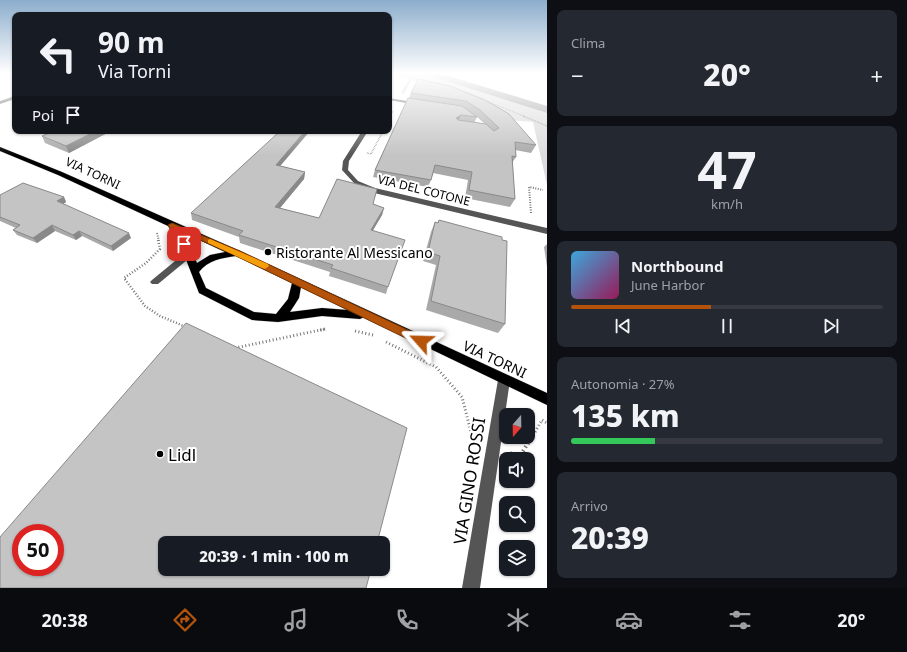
<!DOCTYPE html>
<html lang="it">
<head>
<meta charset="utf-8">
<style>
	:root { --surface:#171b24; --page:#242831; --text:#f1f3f6; --muted:#9ea1a6; --line:#363941; --accent:#b45309 }
	body { margin:0; font-family:"Noto Sans",sans-serif; background:var(--page); color:var(--text); height:100vh; display:flex; flex-direction:column; font-size:15px; white-space:nowrap }
	* { box-sizing:border-box; margin:0 }
	p { font-size:13px; color:var(--muted) }
	.icon { flex:none; width:22px; height:22px; fill:none; stroke:currentColor; stroke-width:2; stroke-linecap:round; stroke-linejoin:round }
	.map { position:relative; flex:1; overflow:hidden }
	.side { display:flex; flex-direction:column; gap:10px; padding:10px; background:#0d0f14; width:360px }
	.side>* { flex:none }
	.top-card { position:absolute; left:12px; top:12px; width:380px; height:122px; border-radius:8px; box-shadow:0 1px 3px #0004; background:#171b24; color:var(--text); overflow:hidden }
	.needle { width:26px; rotate:200deg }
	.buttons { position:absolute; left:499px; top:408px; display:grid; gap:8px }
	.buttons a { display:grid; place-items:center; width:36px; height:36px; border-radius:8px; background:var(--surface); box-shadow:0 1px 3px #0004; font-size:20px }
	.speed { position:absolute; left:12px; top:524px; display:flex; gap:8px; font-size:20px; font-weight:700; text-align:center }
	.speed>* { display:grid; place-content:center; width:52px; height:52px; border-radius:50%; background:var(--surface); box-shadow:0 1px 3px #0004; line-height:1 }
	.speed .limit { border:6px solid #d22; background:#fff; color:#111 }
	.pin { position:absolute; display:grid; place-items:center; width:34px; height:34px; color:#fff; margin:-17px; border-radius:8px; box-shadow:0 2px 6px #0006 }
	.me { position:absolute; width:44px; margin:-22px; rotate:295deg; stroke-linejoin:round; filter:drop-shadow(0 0 3px #0008) }
	.turn { display:flex; align-items:center; gap:14px; height:84px; padding:0 20px; font-size:18px }
	.turn .icon { width:52px; height:52px; stroke-width:2.5 }
	.turn b { display:block; font-size:28px; line-height:34px }
	.then { display:flex; align-items:center; height:38px; padding:0 20px; background:#0003; gap:8px; font-size:15px }
	.big { font-size:30px; font-weight:800; line-height:1.1 }
	.side .tile { flex:1; display:flex; flex-direction:column; justify-content:center; gap:6px; min-width:0; padding:0 14px; border-radius:8px; background:var(--page) }
	.side .dial { align-items:center; gap:0 }
	.dial b { font-size:52px; line-height:1 }
	.song { display:flex; align-items:center; gap:12px }
	.cover { width:48px; height:48px; border-radius:6px; background:linear-gradient(135deg,hsl(200 70% 55%),hsl(330 70% 35%)) }
	.played { height:4px; border-radius:2px; background:linear-gradient(90deg,var(--accent) 45%,var(--line) 45%) }
	.keys { display:flex; justify-content:space-around; direction:ltr }
	.heat { display:flex; justify-content:space-between; align-items:center; font-size:22px; direction:ltr }
	.charge { height:6px; border-radius:3px; background:linear-gradient(90deg,#34c759 27%,var(--line) 0) }
	.trip { position:absolute; left:158px; top:536px; width:232px; height:40px; border-radius:8px; background:var(--surface); box-shadow:0 1px 3px #0004; font-weight:800; line-height:40px; text-align:center }
	.tabs { display:flex; height:64px; justify-content:space-around; align-items:center; background:#090b0e; color:var(--muted) }
	.tabs .icon { width:28px; height:28px }
	.tabs .current { color:var(--accent) }
	.tabs b { font-size:18px; color:var(--text) }
	main { display:flex; flex:1; min-height:0 }
	.map>svg:first-child { display:block }
	.green { fill:#dcdcdc }
	.water { fill:#a3a3a3 }
	.lines { fill:none; stroke-linecap:round; stroke-linejoin:round }
	.major-casing { stroke:#dbdbdb; stroke-width:1 }
	.path-far5 { stroke:#777; stroke-width:1; stroke-dasharray:0.5 1; stroke-linecap:butt }
	.path-far4 { stroke:#777; stroke-width:1.5; stroke-dasharray:0.5 1; stroke-linecap:butt }
	.path-far3 { stroke:#777; stroke-width:2; stroke-dasharray:1 1.5; stroke-linecap:butt }
	.path-far2 { stroke:#777; stroke-width:2.5; stroke-dasharray:1 2; stroke-linecap:butt }
	.path-far1 { stroke:#777; stroke-width:3; stroke-dasharray:1 2.5; stroke-linecap:butt }
	.path { stroke:#777; stroke-width:4; stroke-dasharray:1.5 3; stroke-linecap:butt }
	.minor { fill:#555; fill-rule:evenodd }
	.major { fill:#000; fill-rule:evenodd }
	.wall { fill:#a9a9a9; fill-rule:evenodd }
	.shaded-wall { fill:#898989 }
	.building { fill:#c4c4c4; stroke:#898989; fill-rule:evenodd }
	.route { fill:#b45309; stroke:#753606 }
	.slow { fill:#f59e0b }
	.poi-dot { fill:#000; stroke:#fff; stroke-width:1.5 }
	.labels { text-anchor:middle; dominant-baseline:central; stroke-width:4; stroke-linejoin:round; paint-order:stroke }
	.far-street-label { font-size:12px; fill:#000; stroke:#fff }
	.poi-label { font-size:14px; fill:#000; stroke:#fff; text-anchor:start }
	.street-label { font-size:14px; fill:#000; stroke:#fff }
	.near-poi-label { font-size:17px; fill:#000; stroke:#fff; text-anchor:start }
	.near-street-label { font-size:17px; fill:#000; stroke:#fff }
</style>
</head>
<body>
<main>
<div class="map">
<svg width="547" height="588" viewBox="0 0 547 588">
	<rect width="100%" height="100%" fill="#fff"/>
	<path class="green" d="M 394,74 L 424,74 L 547,113 L 547,185 L 533,122 L 509,120 L 477,100 L 411,80 L 404,94 L 401,93 L 409,79 Z"/>
	<path class="water" d="M 424,74 L 442,74 L 547,106 L 547,113 Z"/>
	<g class="lines">
		<defs>
			<path id="major" d="M 0,147 L 62,172 L 240,251 L 547,393 L 547,405 L 364,317 L 360,319 L 322,316 L 278,322 L 252,320 L 199,293 L 180,244 L 168,226 L 58,175 L 0,151 ZM 180,231 L 225,252 L 210,255 L 197,263 L 188,244 ZM 236,256 L 292,283 L 288,299 L 276,314 L 254,312 L 206,288 L 199,272 C 208,260 222,258 236,256 ZM 301,287 L 348,310 L 322,308 L 290,312 L 299,298 Z"/>
		</defs>
		<use href="#major" class="major-casing"/>
		<g class="path-far5">
			<path d="M 399,74 L 421,81"/>
			<path d="M 404,91 L 411,79"/>
			<path d="M 466,93 L 526,117"/>
			<path d="M 390,117 L 393,111"/>
		</g>
		<g class="path-far4">
			<path d="M 523,116 L 547,126"/>
			<path d="M 389,119 L 390,116"/>
			<path d="M 367,153 L 371,154 L 383,131"/>
		</g>
		<g class="path-far3">
			<path d="M 531,213 L 529,187 L 543,190"/>
			<path d="M 157,233 L 159,241"/>
		</g>
		<g class="path-far2">
			<path d="M 158,240 L 160,249 L 146,263 L 124,278 L 145,306 L 160,316 L 186,327"/>
			<path d="M 320,330 L 326,329"/>
		</g>
		<g class="path-far1">
			<path d="M 355,331 L 373,335"/>
			<path d="M 386,342 L 436,367 L 462,397 L 471,432 L 478,436"/>
			<path d="M 235,348 L 325,329"/>
			<path d="M 528,444 L 542,420 L 547,423"/>
		</g>
		<path class="path" d="M 510,453 L 519,458 L 528,443"/>
		<g class="minor">
			<path d="M 15,96 L 15,99 L 0,104 L 0,101 Z"/>
			<path d="M 389,98 L 418,103 L 420,104 L 418,105 L 389,100 Z"/>
			<path d="M 362,131 L 368,131 L 349,161 L 348,170 L 358,181 L 375,188 L 547,228 L 547,234 L 370,192 L 354,183 L 342,170 L 343,161 Z"/>
			<path d="M 189,251 L 192,252 L 193,254 L 192,256 L 158,284 L 152,284 L 150,282 L 152,280 L 186,252 Z"/>
			<path d="M 504,374 L 508,376 L 510,380 L 480,588 L 462,588 L 498,380 L 500,376 Z"/>
		</g>
		<use href="#major" class="major"/>
	</g>
	<g class="wall">
		<path d="M 450,86 L 536,145 L 531,153 L 515,150 L 516,157 L 512,163 L 515,199 L 510,207 L 465,198 L 468,180 L 433,173 L 431,180 L 428,187 L 373,177 L 375,170 L 409,98 L 411,93 ZM 473,114 L 477,117 L 485,124 L 474,123 L 477,117 Z"/>
		<path d="M 50,131 L 111,131 L 69,153 L 45,143 L 42,136 L 51,133 Z"/>
		<path d="M 281,166 L 305,172 L 304,179 L 280,208 L 319,218 L 373,204 L 384,208 L 382,215 L 373,230 L 388,287 L 386,294 L 329,276 L 330,272 L 240,243 L 239,237 L 192,220 L 191,213 Z"/>
		<path d="M 0,195 L 64,197 L 66,202 L 63,204 L 131,238 L 113,251 L 82,236 L 76,240 L 55,231 L 37,243 L 17,235 L 13,230 L 16,228 L 0,221 Z"/>
		<path d="M 439,220 L 505,324 L 498,333 L 426,310 L 436,265 L 423,261 L 431,232 L 435,222 L 437,223 Z"/>
		<path d="M 547,244 L 547,267 L 544,247 Z"/>
	</g>
	<g class="shaded-wall">
		<path d="M 392,74 L 391,79 L 389,81 L 389,77 Z"/>
		<path d="M 461,115 L 458,122 L 456,118 Z"/>
		<path d="M 96,131 L 111,131 L 69,153 L 66,146 Z"/>
		<path d="M 305,131 L 310,131 L 276,171 L 276,165 Z"/>
		<path d="M 305,172 L 304,179 L 275,214 L 275,207 Z"/>
		<path d="M 64,197 L 66,202 L 60,206 L 57,201 Z"/>
		<path d="M 384,208 L 382,215 L 369,237 L 371,230 Z"/>
		<path d="M 52,225 L 55,231 L 37,243 L 33,238 Z"/>
		<path d="M 79,231 L 82,236 L 76,240 L 73,235 Z"/>
		<path d="M 129,233 L 131,238 L 113,251 L 111,246 Z"/>
	</g>
	<g class="building">
		<path d="M 418,79 L 450,86 L 485,100 L 509,114 L 536,145 L 515,142 L 516,157 L 512,156 L 515,199 L 469,190 L 472,172 L 435,165 L 431,180 L 375,170 L 408,98 L 462,106 L 477,117 L 461,115 L 456,118 L 458,120 L 486,124 L 494,131 L 499,128 L 480,110 L 466,101 L 411,93 Z"/>
		<path d="M 53,131 L 96,131 L 66,146 L 42,136 L 54,131 Z"/>
		<path d="M 280,131 L 305,131 L 276,165 L 305,172 L 275,207 L 319,218 L 337,179 L 377,189 L 373,204 L 384,208 L 371,230 L 405,240 L 388,287 L 331,268 L 333,265 L 239,235 L 243,231 L 191,213 Z"/>
		<path d="M 23,183 L 64,197 L 57,201 L 129,233 L 111,246 L 79,231 L 73,235 L 52,225 L 33,238 L 13,230 L 20,225 L 0,217 L 0,195 Z"/>
		<path d="M 439,220 L 502,237 L 502,240 L 507,241 L 505,324 L 431,301 L 440,256 L 428,252 L 435,222 L 438,223 Z"/>
		<path d="M 186,323 L 407,428 L 377,543 L 165,543 L 165,569 L 371,569 L 366,588 L 0,588 L 0,537 ZM 21,533 L 55,533 L 55,567 L 21,567 Z"/>
	</g>
	<linearGradient id="sky" x2="0" y2="1"><stop stop-color="#8cadcc"/><stop offset="0.47" stop-color="#fff"/><stop offset="1" stop-color="#fff" stop-opacity="0"/></linearGradient>
	<rect width="547" height="156" fill="url(#sky)"/>
	<path class="route" d="M 172,223 L 240,251 L 425,338 L 427,341 L 425,344 L 421,345 L 418,344 L 234,255 L 180,231 L 188,244 L 187,246 L 181,246 L 168,225 Z"/>
	<path class="slow" d="M 210,239 L 268,264 L 269,266 L 265,269 L 262,268 L 208,243 L 208,240 Z"/>
	<g class="poi-dot">
		<circle cx="268" cy="252" r="4"/>
		<circle cx="160" cy="454" r="4"/>
	</g>
	<g class="labels">
		<g class="far-street-label">
			<text transform="translate(93 173) rotate(25)">VIA TORNI</text>
			<text transform="translate(424 190) rotate(14)">VIA DEL COTONE</text>
		</g>
		<g class="poi-label">
			<text x="276" y="252">Ristorante Al Messicano</text>
		</g>
		<g class="street-label">
			<text transform="translate(495 359) rotate(25)">VIA TORNI</text>
		</g>
		<g class="near-poi-label">
			<text x="168" y="454">Lidl</text>
		</g>
		<g class="near-street-label">
			<text transform="translate(469 481) rotate(-81)">VIA GINO ROSSI</text>
		</g>
	</g>
</svg>
<div class="buttons">
<a><svg class="needle" viewBox="-14 -14 28 28"><path d="M0-13l5 13h-10z" fill="#e53935"/><path d="M0 13l5-13h-10z" fill="#9ea1a6"/></svg></a>
<a><svg class="icon" aria-label="sound" viewBox="0 0 24 24"><path d="M4 9h4l5-4v14l-5-4H4zM17 9q2 3 0 6"/></svg></a>
<a><svg class="icon" aria-label="search" viewBox="0 0 24 24"><circle cx="10" cy="10" r="6"/><path d="M15 15l6 6"/></svg></a>
<a><svg class="icon" aria-label="layers" viewBox="0 0 24 24"><path d="M12 4l9 5-9 5-9-5zM3 14l9 5 9-5"/></svg></a>
</div>
<div class="speed"><div class="limit">50</div></div>
<div class="pin" style="left:184px;top:244px;background:#d93025"><svg class="icon" aria-label="arrive" viewBox="0 0 24 24"><path d="M6 21V4h12l-3 4 3 4H6"/></svg></div>
<svg class="me" style="left:421px;top:341px" viewBox="-20 -20 40 40"><path d="M0-17L14 15 0 8-14 15z" fill="#b45309" stroke="#fff" stroke-width="4"/></svg>
<div class="trip">20:39 · 1 min · 100 m</div>
<div class="top-card">
<div class="turn"><svg class="icon" aria-label="left" viewBox="0 0 24 24"><path d="M17 20v-9H6M10 6l-5 5 5 5"/></svg><div><b>90 m</b>Via Torni</div></div>
<div class="then">Poi<svg class="icon" aria-label="arrive" viewBox="0 0 24 24"><path d="M6 21V4h12l-3 4 3 4H6"/></svg></div>
</div>
</div>
<section class="side">
<div class="tile"><p>Clima</p>
<div class="heat"><a>−</a><b class="big">20°</b><a>+</a></div>
</div>
<div class="tile dial"><b>47</b><p>km/h</p></div>
<div class="tile">
<div class="song"><i class="cover"></i><div><b>Northbound</b><p>June Harbor</p></div></div>
<div class="played"></div>
<div class="keys"><svg class="icon" aria-label="previous" viewBox="0 0 24 24"><path d="M18 5L8 12l10 7zM5 5v14"/></svg><svg class="icon" aria-label="pause" viewBox="0 0 24 24"><path d="M8 5v14M16 5v14"/></svg><svg class="icon" aria-label="next" viewBox="0 0 24 24"><path d="M6 5l10 7-10 7zM19 5v14"/></svg></div>
</div>
<div class="tile"><p>Autonomia · 27%</p><b class="big">135 km</b><div class="charge"></div></div>
<div class="tile"><p>Arrivo</p><b class="big">20:39</b></div>
</section>
</main>
<nav class="tabs">
<b>20:38</b>
<svg class="icon current" aria-label="directions" viewBox="0 0 24 24"><path d="M12 3l9 9-9 9-9-9zM9 14v-3h6M13 9l2 2-2 2"/></svg>
<svg class="icon" aria-label="music" viewBox="0 0 24 24"><path d="M9 18V5l10-2v13"/><circle cx="6" cy="18" r="3"/><circle cx="16" cy="16" r="3"/></svg>
<svg class="icon" aria-label="phone" viewBox="0 0 24 24"><path d="M5 4h4l2 5-3 2q2 4 5 5l2-3 5 2v4C11 20 4 13 5 4z"/></svg>
<svg class="icon" aria-label="climate" viewBox="0 0 24 24"><path d="M12 3v18M4 7l16 10M4 17L20 7"/></svg>
<svg class="icon" aria-label="car" viewBox="0 0 24 24"><path d="M5 17H2v-5l4-1 3-4h7l3 4 3 1v5h-3M9 17h6M6 11h13"/><circle cx="7" cy="17" r="2"/><circle cx="17" cy="17" r="2"/></svg>
<svg class="icon" aria-label="filters" viewBox="0 0 24 24"><path d="M4 7h16M4 17h16"/><circle cx="9" cy="7" r="2"/><circle cx="15" cy="17" r="2"/></svg>
<b>20°</b>
</nav>
</body>
</html>
